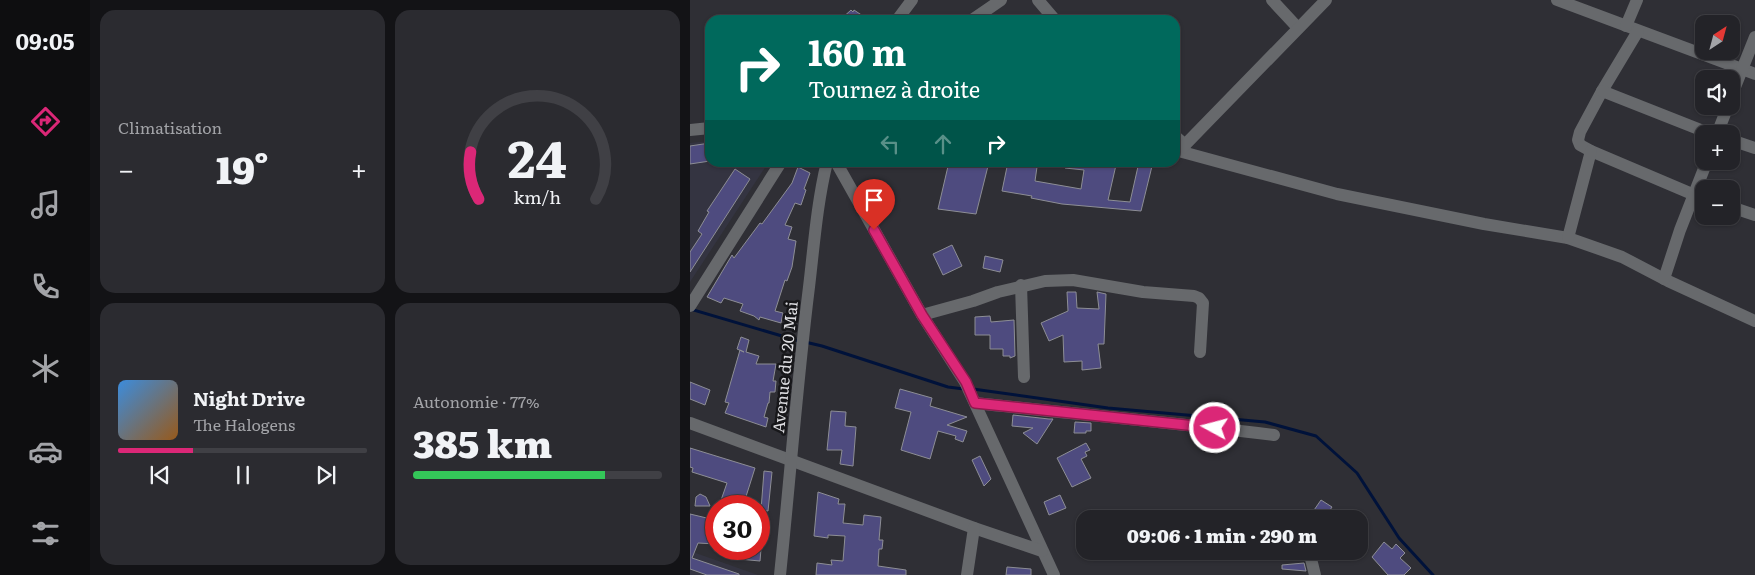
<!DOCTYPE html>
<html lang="fr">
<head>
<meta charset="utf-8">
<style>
	:root { --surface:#232328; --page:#2b2b30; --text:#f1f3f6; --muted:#a3a4a8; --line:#404045; --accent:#db2777 }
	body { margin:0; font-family:Literata,serif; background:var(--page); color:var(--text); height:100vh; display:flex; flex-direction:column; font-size:19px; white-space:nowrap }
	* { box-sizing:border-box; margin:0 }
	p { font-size:16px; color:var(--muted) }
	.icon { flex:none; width:28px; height:28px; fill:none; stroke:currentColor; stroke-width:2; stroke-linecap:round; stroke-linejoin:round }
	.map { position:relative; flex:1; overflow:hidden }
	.panel { display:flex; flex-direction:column; gap:10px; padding:10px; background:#131316; width:600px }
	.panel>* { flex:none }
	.guide { position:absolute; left:15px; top:15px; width:475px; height:152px; border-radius:15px; box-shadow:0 1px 4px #0004,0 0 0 1px var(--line); background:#00695c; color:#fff; overflow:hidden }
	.needle { width:32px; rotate:36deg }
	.controls { position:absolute; left:1005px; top:15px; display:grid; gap:10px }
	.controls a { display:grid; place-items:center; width:45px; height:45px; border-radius:10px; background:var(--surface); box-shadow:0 1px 4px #0004,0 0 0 1px var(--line); font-size:25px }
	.speed { position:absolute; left:15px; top:495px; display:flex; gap:10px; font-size:25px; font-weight:700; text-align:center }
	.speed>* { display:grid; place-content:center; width:65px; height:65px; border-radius:50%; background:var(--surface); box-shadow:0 1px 4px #0004,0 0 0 1px var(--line); line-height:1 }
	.speed .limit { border:8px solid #d22; background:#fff; color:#111 }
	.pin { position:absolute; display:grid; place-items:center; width:42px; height:42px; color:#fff; margin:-51px -21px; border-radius:50% 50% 50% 0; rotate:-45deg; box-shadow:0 0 5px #0007 }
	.pin .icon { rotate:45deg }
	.me { position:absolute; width:55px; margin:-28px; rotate:277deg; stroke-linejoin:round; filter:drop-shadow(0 0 4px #0008) }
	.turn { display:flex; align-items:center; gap:18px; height:105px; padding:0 20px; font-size:22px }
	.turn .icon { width:65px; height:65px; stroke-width:2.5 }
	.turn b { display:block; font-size:35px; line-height:42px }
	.lanes { display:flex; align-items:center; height:48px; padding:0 20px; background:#0003; justify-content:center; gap:25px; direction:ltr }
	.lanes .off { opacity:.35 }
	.big { font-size:38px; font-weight:800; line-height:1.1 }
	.panel .tile { flex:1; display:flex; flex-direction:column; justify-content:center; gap:8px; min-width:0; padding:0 18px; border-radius:15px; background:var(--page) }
	.panel .dial { align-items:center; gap:0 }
	.dial svg { height:130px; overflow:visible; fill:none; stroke:var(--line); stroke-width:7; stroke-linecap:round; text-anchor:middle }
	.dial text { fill:var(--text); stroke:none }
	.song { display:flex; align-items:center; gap:15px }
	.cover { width:60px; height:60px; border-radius:8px; background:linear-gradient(135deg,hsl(210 70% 55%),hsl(30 70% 35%)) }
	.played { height:5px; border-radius:2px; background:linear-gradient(90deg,var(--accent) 30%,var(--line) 30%) }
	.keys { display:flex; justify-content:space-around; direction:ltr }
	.heat { display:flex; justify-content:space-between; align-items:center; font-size:28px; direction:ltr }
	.charge { height:8px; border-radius:4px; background:linear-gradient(90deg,#34c759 77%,var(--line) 0) }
	.panel .tiles { flex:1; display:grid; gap:10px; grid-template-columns:repeat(2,1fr) }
	.trip { position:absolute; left:386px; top:510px; width:292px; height:50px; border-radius:15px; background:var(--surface); box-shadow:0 1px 4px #0004,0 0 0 1px var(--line); font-weight:800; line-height:50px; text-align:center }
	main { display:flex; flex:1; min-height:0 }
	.tabs { display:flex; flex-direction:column; width:90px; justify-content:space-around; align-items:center; background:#0e0e10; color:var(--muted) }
	.tabs .icon { width:35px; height:35px }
	.tabs .active { color:var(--accent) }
	.tabs b { font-size:22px; color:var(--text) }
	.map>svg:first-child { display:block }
	.built { fill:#343441 }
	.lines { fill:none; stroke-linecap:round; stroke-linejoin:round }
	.stream { stroke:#00123a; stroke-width:3 }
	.building { fill:#4e4b7f; stroke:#8d8e95 }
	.minor { stroke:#67696c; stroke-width:12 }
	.route-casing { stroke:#8e194d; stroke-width:12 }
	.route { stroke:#db2777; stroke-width:9 }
	.labels { text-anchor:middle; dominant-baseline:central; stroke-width:5; stroke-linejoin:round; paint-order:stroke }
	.street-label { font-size:16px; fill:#dfdfe3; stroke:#17171a }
</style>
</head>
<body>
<main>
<nav class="tabs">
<b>09:05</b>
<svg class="icon active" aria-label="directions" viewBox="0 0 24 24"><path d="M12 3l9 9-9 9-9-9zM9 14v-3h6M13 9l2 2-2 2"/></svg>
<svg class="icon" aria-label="music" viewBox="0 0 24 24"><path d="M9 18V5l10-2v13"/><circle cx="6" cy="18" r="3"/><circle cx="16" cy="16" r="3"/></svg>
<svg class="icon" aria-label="phone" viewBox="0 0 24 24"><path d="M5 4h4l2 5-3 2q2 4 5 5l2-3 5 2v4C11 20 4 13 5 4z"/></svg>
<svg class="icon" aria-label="climate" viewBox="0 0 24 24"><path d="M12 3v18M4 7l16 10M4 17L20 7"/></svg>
<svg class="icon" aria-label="car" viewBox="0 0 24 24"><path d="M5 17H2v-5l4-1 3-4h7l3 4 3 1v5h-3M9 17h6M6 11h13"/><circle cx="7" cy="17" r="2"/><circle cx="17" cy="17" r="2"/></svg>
<svg class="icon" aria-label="filters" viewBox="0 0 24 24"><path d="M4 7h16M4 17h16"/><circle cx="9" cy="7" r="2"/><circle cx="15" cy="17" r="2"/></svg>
</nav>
<section class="panel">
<div class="tiles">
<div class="tile"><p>Climatisation</p>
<div class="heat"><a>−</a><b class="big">19°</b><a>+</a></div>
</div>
<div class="tile dial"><svg viewBox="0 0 100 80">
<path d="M14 69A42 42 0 1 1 86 69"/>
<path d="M14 69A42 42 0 0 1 9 40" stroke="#db2777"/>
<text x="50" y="56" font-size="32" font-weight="700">24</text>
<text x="50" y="72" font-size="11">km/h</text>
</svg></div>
<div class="tile">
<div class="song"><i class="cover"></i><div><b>Night Drive</b><p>The Halogens</p></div></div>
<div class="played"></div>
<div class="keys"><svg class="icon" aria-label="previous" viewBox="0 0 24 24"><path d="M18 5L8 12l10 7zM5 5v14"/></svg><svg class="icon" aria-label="pause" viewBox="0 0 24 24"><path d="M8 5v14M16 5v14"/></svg><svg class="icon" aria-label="next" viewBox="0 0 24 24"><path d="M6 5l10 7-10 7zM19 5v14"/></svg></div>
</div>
<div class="tile"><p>Autonomie · 77%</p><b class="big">385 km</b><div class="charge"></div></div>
</div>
</section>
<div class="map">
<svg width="1065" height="575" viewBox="0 0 1065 575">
	<rect width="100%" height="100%" fill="#2f2f35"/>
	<g class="built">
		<path d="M 20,141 L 20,162 L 78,163 L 0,282 L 0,143 Z"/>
		<path d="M 0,551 L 68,575 L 0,575 Z"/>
	</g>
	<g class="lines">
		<g class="stream">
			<path d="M 0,309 L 109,341"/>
			<path d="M 115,342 L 132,346 L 258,387 L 274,389"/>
			<path d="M 283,389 L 418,408 L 575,422 L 626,436 L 667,473 L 709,538 L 743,575"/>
		</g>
	</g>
	<g class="building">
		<path d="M 161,10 L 163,12 L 164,10 L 179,20 L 150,20 Z"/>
		<path d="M 20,143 L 20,161 L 0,164 L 0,146 Z"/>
		<path d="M 259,162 L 299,162 L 286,214 L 248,209 Z"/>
		<path d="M 318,162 L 347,167 L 345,181 L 391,189 L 394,170 L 375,168 L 376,162 L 417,162 L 426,165 L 418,200 L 440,202 L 449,162 L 463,162 L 451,211 L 372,204 L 341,198 L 342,196 L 312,191 Z"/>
		<path d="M 108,167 L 120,173 L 114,189 L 116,190 L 111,205 L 105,203 L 95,225 L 102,227 L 98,239 L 106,241 L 102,267 L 97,281 L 95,280 L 85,311 L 93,313 L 91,323 L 70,317 L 69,320 L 64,316 L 50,311 L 53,304 L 34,298 L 31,303 L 17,297 L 42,255 L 44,258 L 70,223 L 72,224 L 102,183 Z"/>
		<path d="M 45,169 L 60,179 L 0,272 L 0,252 L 12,234 L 8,231 L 19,212 L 17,211 Z"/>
		<path d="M 262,245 L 272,266 L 253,275 L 243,254 Z"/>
		<path d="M 295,256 L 313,260 L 310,272 L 293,268 Z"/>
		<path d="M 377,292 L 386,292 L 387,308 L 409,309 L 407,292 L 416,294 L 414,344 L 408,344 L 411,368 L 392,370 L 392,361 L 374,362 L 373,335 L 359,341 L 351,323 L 378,311 Z"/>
		<path d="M 300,316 L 301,322 L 324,320 L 325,356 L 320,358 L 320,356 L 313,356 L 313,349 L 300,349 L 300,335 L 285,335 L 285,317 Z"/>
		<path d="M 51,337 L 59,340 L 56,352 L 69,356 L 66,364 L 86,364 L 83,381 L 86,381 L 85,392 L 80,392 L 79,403 L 78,403 L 74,417 L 78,418 L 76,427 L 35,413 L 39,403 L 35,402 L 50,350 L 54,352 L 47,349 Z"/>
		<path d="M 0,382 L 20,390 L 15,405 L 0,399 Z"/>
		<path d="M 210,389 L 242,398 L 240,406 L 277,417 L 257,425 L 277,431 L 273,442 L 265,439 L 266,436 L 248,431 L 240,459 L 211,450 L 221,412 L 205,408 Z"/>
		<path d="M 141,411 L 156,412 L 155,426 L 166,427 L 163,466 L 150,464 L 152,450 L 137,450 Z"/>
		<path d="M 323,415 L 359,419 L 363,419 L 347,444 L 333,433 L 343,428 L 322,426 Z"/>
		<path d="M 385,422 L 401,423 L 401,431 L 396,431 L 396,433 L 384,433 Z"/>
		<path d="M 396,443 L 400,450 L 395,452 L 397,456 L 391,459 L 401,478 L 382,487 L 367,458 Z"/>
		<path d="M 0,448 L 65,468 L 53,506 L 29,506 L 37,483 L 2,472 L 3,468 L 0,467 Z"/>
		<path d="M 290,456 L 301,479 L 294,486 L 282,460 Z"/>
		<path d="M 74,471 L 82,472 L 78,511 L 71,510 Z"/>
		<path d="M 128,492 L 149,499 L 148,504 L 155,504 L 153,523 L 173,525 L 174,515 L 191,517 L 189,540 L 193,540 L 192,549 L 189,549 L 188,566 L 216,570 L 216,575 L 126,575 L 127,563 L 142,565 L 141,560 L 153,561 L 155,536 L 138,535 L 138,538 L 124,536 Z"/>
		<path d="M 10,494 L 16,497 L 20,506 L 5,506 L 6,497 Z"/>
		<path d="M 370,495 L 376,508 L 359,515 L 354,502 Z"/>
		<path d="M 631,500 L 642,507 L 634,519 L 630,519 L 622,513 Z"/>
		<path d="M 0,514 L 25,520 L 23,530 L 26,530 L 26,544 L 8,543 L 2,558 L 49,574 L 49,575 L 17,575 L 0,569 Z"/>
		<path d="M 694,542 L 702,549 L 706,544 L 715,553 L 710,558 L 721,568 L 714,575 L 698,575 L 682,557 Z"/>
		<path d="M 49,549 L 71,549 L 70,561 L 48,559 Z"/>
		<path d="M 614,563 L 616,571 L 592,569 L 592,565 Z"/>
		<path d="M 317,567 L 341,569 L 341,575 L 316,575 Z"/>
	</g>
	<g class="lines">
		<g class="minor">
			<path d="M 348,0 L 365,20"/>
			<path d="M 582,0 L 608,28"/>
			<path d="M 867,0 L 1065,74"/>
			<path d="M 207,20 L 222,0"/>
			<path d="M 282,20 L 311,0"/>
			<path d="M 936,26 L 947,0"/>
			<path d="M 948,31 L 912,91 L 890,132 L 888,140 L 890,145 L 901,151 L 1014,199"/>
			<path d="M 912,91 L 1021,134"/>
			<path d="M 1041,97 L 1065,37"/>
			<path d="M 0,130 L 20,128"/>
			<path d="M 1027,134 L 1038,106"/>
			<path d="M 485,136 L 495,145"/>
			<path d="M 1041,140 L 1065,148"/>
			<path d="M 485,150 L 647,194 L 794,224 L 878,238 L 932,257 L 978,281 L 1065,321"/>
			<path d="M 489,151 L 636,0"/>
			<path d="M 146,162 L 232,315 L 275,382 L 364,575"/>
			<path d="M 1041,207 L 1065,215"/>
			<path d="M 878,238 L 901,151"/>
			<path d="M 974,279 L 990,230 L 1017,161"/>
			<path d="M 331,285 L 334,377"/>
			<path d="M 0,306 L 91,162"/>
			<path d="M 232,315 L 283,301 L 308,292 L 355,281 L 383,280 L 453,292 L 504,296 L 509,298 L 513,303 L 510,352"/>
			<path d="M 285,403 C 385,414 485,423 584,435"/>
			<path d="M 0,423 L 284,528 L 352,551"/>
			<path d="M 619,551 L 625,575"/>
			<path d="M 90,575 C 100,479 107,383 119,287 C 124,245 127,203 137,162"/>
			<path d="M 277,575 L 284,528"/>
		</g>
	</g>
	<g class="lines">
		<defs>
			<path id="route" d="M 184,230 L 232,315 L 276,382 L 285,403 L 525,428"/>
		</defs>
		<use href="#route" class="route-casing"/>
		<use href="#route" class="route"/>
	</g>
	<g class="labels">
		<g class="street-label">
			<text transform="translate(94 367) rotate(-84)">Avenue du 20 Mai</text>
		</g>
	</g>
</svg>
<div class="controls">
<a><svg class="needle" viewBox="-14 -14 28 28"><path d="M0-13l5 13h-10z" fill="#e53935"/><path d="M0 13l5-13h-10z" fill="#a3a4a8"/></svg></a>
<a><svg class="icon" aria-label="sound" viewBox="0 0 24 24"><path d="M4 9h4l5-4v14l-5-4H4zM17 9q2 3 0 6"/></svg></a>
<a>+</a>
<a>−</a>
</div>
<div class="speed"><div class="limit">30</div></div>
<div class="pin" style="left:184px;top:230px;background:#d93025"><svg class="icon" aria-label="arrive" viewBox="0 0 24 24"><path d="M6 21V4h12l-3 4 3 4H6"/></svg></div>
<svg class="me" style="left:525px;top:428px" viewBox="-20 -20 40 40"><circle r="17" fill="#db2777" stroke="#fff" stroke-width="3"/><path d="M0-11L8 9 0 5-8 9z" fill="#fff"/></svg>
<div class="trip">09:06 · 1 min · 290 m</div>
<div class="guide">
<div class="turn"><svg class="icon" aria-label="right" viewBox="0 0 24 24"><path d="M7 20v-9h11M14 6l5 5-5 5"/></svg><div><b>160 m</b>Tournez à droite</div></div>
<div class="lanes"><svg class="icon off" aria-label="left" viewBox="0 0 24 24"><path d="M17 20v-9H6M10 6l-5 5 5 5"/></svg><svg class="icon off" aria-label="ahead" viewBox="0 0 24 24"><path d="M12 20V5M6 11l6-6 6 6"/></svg><svg class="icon" aria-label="right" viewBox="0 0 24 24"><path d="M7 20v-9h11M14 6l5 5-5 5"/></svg></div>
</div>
</div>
</main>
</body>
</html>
